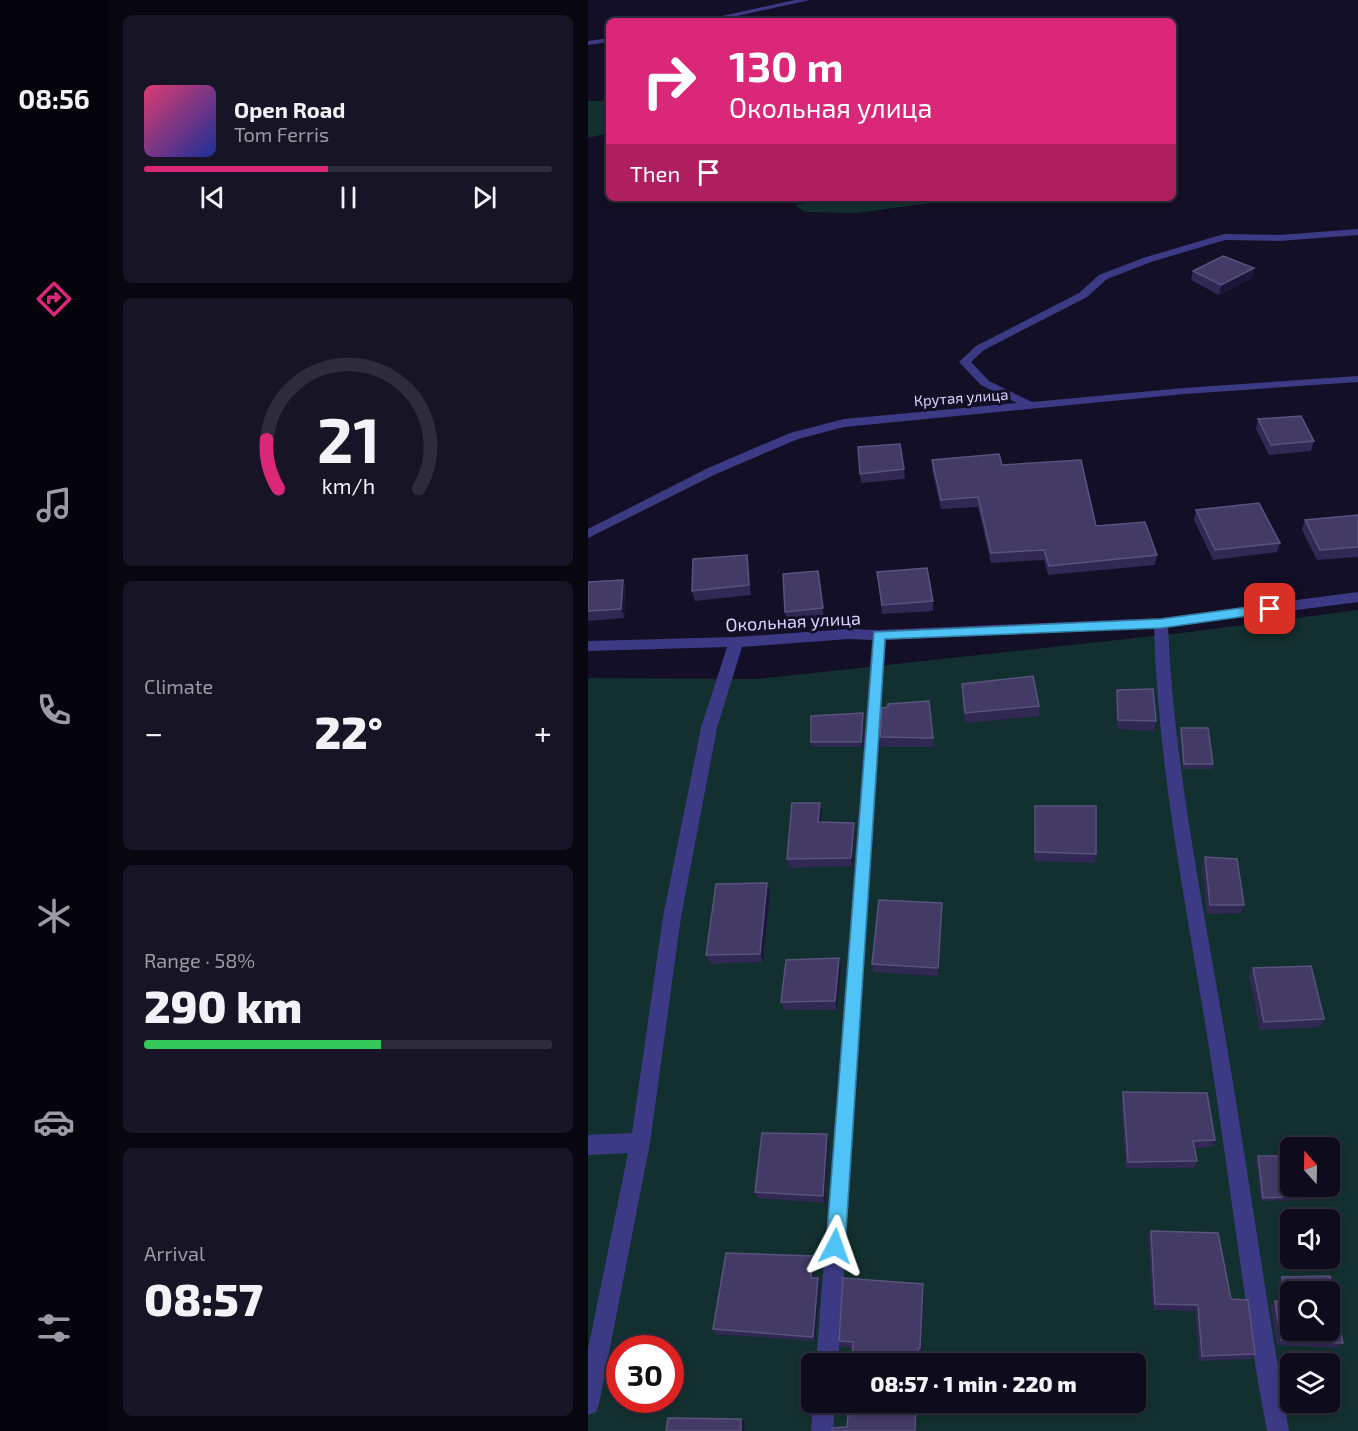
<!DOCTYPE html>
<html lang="en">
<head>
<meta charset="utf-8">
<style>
	:root { --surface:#0e0b1c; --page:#171425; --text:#f1f3f6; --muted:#9b9ba3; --line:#2e2b3b; --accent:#db2777 }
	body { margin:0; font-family:"Exo 2",sans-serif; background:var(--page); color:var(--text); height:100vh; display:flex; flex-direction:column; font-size:22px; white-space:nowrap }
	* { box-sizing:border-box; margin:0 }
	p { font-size:20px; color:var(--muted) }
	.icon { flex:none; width:33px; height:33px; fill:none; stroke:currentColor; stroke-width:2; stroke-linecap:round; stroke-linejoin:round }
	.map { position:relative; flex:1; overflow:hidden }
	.details { display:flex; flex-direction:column; gap:15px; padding:15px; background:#08060f; width:480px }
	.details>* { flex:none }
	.banner { position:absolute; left:18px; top:18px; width:570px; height:183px; border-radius:9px; box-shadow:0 3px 9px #0003,0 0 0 2px var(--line); background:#db2777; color:#fff; overflow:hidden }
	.needle { width:39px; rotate:340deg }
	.controls { position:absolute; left:692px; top:1137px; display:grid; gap:12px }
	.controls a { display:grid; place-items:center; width:60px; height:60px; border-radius:9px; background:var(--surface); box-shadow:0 3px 9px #0003,0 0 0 2px var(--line); font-size:30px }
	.speed { position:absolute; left:18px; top:1335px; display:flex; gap:12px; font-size:30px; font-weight:700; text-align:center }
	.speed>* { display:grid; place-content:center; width:78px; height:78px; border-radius:50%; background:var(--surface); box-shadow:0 3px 9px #0003,0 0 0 2px var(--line); line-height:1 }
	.speed .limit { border:9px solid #d22; background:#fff; color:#111 }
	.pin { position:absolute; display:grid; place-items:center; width:51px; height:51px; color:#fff; margin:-26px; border-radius:12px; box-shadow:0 3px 9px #0006 }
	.me { position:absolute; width:66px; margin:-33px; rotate:4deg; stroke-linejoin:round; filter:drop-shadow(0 0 4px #0008) }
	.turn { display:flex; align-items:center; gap:21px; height:126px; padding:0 24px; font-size:27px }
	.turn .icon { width:78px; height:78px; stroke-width:2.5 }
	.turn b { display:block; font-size:42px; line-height:51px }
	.then { display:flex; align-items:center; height:57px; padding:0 24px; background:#0003; gap:12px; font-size:22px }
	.big { font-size:45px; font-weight:800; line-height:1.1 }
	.details .widget { flex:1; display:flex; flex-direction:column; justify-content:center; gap:9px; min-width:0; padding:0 21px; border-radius:9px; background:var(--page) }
	.details .dial { align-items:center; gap:0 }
	.dial svg { height:156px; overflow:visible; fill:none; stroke:var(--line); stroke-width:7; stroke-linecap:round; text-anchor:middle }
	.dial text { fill:var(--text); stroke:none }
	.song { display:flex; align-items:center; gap:18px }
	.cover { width:72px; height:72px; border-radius:9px; background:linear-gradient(135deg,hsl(340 70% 55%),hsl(230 70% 35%)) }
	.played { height:6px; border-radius:3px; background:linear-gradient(90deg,var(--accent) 45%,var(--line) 45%) }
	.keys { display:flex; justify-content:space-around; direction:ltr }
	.heat { display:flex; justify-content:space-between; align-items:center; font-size:33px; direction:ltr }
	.charge { height:9px; border-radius:4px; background:linear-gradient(90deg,#34c759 58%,var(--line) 0) }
	.trip { position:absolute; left:213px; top:1353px; width:345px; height:60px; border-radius:9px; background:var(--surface); box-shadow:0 3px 9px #0003,0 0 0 2px var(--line); font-weight:800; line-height:60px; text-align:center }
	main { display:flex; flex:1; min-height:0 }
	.dock { display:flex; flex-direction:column; width:108px; justify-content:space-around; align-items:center; background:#06040b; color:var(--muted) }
	.dock .icon { width:42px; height:42px }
	.dock .selected { color:var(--accent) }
	.dock b { font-size:27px; color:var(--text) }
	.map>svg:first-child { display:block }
	.green { fill:#12302f; fill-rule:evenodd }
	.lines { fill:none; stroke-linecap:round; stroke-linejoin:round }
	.minor { fill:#3d3a85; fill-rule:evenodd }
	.wall { fill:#312854 }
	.shaded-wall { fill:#1d163a }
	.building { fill:#433a66; stroke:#5a527e; stroke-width:1.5; fill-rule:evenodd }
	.route { fill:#4fc3f7; stroke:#337fa1; stroke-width:1.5 }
	.labels { text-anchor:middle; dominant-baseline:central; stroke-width:6; stroke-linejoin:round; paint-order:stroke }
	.far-street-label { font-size:15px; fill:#d9d4ff; stroke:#130f26 }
	.street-label { font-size:18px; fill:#d9d4ff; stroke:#130f26 }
</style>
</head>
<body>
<main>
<nav class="dock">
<b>08:56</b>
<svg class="icon selected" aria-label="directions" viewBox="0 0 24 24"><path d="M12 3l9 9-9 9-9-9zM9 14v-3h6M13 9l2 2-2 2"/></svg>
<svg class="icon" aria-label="music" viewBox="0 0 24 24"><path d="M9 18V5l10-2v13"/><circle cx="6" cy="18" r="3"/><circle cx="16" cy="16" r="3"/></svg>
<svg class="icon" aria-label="phone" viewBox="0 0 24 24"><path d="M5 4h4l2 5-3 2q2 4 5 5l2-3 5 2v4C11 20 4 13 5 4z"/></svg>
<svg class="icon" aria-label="climate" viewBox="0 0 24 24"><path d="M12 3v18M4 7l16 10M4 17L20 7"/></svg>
<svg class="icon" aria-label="car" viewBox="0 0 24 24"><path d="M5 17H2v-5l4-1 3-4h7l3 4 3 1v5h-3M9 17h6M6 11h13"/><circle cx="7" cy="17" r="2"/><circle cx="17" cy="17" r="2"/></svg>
<svg class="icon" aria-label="filters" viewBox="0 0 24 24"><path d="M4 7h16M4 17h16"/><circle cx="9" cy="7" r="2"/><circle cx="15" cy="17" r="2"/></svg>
</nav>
<section class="details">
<div class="widget">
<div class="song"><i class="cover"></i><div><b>Open Road</b><p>Tom Ferris</p></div></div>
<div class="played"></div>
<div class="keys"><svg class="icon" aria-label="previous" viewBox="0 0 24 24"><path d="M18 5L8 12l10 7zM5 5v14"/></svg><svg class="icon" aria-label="pause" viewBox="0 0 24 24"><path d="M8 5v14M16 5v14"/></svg><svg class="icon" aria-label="next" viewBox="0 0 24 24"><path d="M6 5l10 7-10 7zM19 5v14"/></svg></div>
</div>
<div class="widget dial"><svg viewBox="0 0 100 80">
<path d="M14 69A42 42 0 1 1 86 69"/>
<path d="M14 69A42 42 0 0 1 8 44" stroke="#db2777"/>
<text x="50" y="56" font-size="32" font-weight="700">21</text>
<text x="50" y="72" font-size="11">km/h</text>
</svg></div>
<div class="widget"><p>Climate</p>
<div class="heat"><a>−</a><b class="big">22°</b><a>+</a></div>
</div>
<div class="widget"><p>Range · 58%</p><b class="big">290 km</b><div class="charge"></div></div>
<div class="widget"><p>Arrival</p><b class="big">08:57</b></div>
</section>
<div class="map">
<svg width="770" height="1431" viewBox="0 0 770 1431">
	<rect width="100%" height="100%" fill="#130f26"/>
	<g class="green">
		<path d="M 21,93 L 21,133 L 0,138 L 0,101 L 15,101 Z"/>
		<path d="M 233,198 L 380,198 L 268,213 L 217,212 L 207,205 L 233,200 Z"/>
		<path d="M 770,610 L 770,1431 L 0,1431 L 0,678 L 169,679 L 593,633 ZM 702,1148 L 741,1148 L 741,1186 L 702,1186 ZM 702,1220 L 741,1220 L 741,1258 L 702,1258 ZM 702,1292 L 741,1292 L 741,1330 L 702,1330 ZM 32,1348 L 82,1348 L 82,1400 L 32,1400 ZM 224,1364 L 548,1364 L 548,1402 L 224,1402 ZM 702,1364 L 741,1364 L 741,1402 L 702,1402 Z"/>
	</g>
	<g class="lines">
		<g class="minor">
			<path d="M 207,0 L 222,0 L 126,21 L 111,21 Z"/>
			<path d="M 21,38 L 21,42 L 0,45 L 0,41 Z"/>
			<path d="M 770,229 L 770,235 L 691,241 L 637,240 L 563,262 L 519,279 L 499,297 L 396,350 L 383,362 L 401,381 L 444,402 L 596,388 L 770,376 L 770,382 L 596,394 L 256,427 L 210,439 L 128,474 L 0,538 L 0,529 L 120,468 L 202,433 L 256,419 L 429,403 L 393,385 L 371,362 L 388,346 L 491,293 L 511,275 L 555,258 L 636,234 L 691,235 Z"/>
			<path d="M 770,592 L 770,602 L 580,627 C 586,767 615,903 638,1041 C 660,1171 678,1301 701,1431 L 679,1431 L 670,1382 C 652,1269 638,1155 620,1041 C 598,904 570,768 566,628 L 298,640 L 250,1364 L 228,1364 L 284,640 L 261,639 L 154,647 L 129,728 L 93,917 L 62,1143 L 11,1404 L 8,1412 L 0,1415 L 0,1349 L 40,1153 L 0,1155 L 0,1135 L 44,1133 L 75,917 L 113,728 L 139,647 L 0,651 L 0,641 L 148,637 L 261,629 L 291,630 L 573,618 Z"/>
			<path d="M 225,1402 L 247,1402 L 245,1431 L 223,1431 Z"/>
		</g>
	</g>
	<g class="wall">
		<path d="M 666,268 L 664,278 L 631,295 L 603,280 L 605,271 Z"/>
		<path d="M 670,419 L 726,441 L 723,451 L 681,455 L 668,429 Z"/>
		<path d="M 270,447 L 316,469 L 317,479 L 273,483 Z"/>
		<path d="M 344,460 L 414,465 L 508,526 L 569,555 L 567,565 L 460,575 L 456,560 L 403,563 L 390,507 L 353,509 L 344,470 Z"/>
		<path d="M 608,510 L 692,543 L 689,552 L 625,560 L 606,520 Z"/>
		<path d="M 770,515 L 770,557 L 729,560 L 714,530 L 717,520 Z"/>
		<path d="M 159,555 L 161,565 L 163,595 L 107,601 L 104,591 Z"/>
		<path d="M 230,571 L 236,618 L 199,622 L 197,612 Z"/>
		<path d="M 289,572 L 345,601 L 345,611 L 294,614 Z"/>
		<path d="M 35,580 L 38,589 L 36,618 L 0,621 L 0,582 Z"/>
		<path d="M 374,684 L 451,706 L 451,716 L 377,723 L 374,694 Z"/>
		<path d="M 529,690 L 568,721 L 566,731 L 529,729 L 528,700 Z"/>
		<path d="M 276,718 L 273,747 L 224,747 L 223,742 Z"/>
		<path d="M 593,728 L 625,764 L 624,769 L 595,769 L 592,733 Z"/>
		<path d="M 292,737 L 345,738 L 345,747 L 293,747 Z"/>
		<path d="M 232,803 L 234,812 L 233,822 L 266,823 L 267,833 L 264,866 L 201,868 L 199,859 Z"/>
		<path d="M 447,806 L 508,854 L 507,863 L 446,861 Z"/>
		<path d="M 617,857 L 656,905 L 653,913 L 619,914 L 614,866 Z"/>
		<path d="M 179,883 L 182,892 L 175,962 L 122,964 L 118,955 Z"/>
		<path d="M 354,911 L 350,976 L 285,972 L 284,964 Z"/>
		<path d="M 253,967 L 249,1010 L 196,1010 L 193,1002 Z"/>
		<path d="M 665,968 L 736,1019 L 732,1027 L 672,1030 L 661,976 Z"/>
		<path d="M 535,1092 L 627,1140 L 624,1147 L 606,1148 L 609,1161 L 606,1168 L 538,1168 L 533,1100 Z"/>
		<path d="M 241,1141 L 237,1203 L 170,1198 L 167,1192 Z"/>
		<path d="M 670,1156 L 718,1196 L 716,1200 L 673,1201 L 668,1160 Z"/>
		<path d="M 563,1231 L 643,1299 L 667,1354 L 663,1359 L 611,1361 L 607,1311 L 565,1310 L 560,1237 Z"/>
		<path d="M 227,1262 L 226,1278 L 232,1284 L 227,1341 L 128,1334 L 125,1329 Z"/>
		<path d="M 694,1277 L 755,1343 L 750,1348 L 689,1345 L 683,1307 L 687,1301 L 693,1302 L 690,1283 Z"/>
		<path d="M 336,1291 L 333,1354 L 331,1354 L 331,1364 L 264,1364 L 265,1348 L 253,1347 L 251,1341 Z"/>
	</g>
	<g class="shaded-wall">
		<path d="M 666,268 L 664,278 L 631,295 L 633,285 Z"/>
		<path d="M 159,555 L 161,565 L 163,595 L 161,585 Z"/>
		<path d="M 35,580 L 38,589 L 36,618 L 33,609 Z"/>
		<path d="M 275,713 L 276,718 L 273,747 L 273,742 Z"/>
		<path d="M 232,803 L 234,812 L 232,831 L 230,822 Z"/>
		<path d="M 266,823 L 267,833 L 264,866 L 263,858 Z"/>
		<path d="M 179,883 L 182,892 L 175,962 L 172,954 Z"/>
		<path d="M 354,903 L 354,911 L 350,976 L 350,968 Z"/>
		<path d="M 251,958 L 253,967 L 249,1010 L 247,1001 Z"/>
		<path d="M 239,1134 L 241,1141 L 237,1203 L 235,1196 Z"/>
		<path d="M 225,1256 L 227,1262 L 225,1283 L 223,1278 Z"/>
		<path d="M 230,1278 L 232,1284 L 227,1341 L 225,1337 Z"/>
		<path d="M 335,1284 L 336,1291 L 333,1354 L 332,1348 Z"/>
		<path d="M 328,1402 L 329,1402 L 328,1431 L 327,1431 Z"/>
		<path d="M 153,1419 L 157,1423 L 156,1431 L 153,1431 Z"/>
	</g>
	<g class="building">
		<path d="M 635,256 L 666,268 L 633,285 L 605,271 Z"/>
		<path d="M 713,416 L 726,441 L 683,445 L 670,419 Z"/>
		<path d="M 312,444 L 316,469 L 272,474 L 270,447 Z"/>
		<path d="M 411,454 L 414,465 L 493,460 L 508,526 L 557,522 L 569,555 L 461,566 L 456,550 L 403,553 L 390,497 L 353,500 L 344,460 Z"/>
		<path d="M 671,503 L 692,543 L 627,550 L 608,510 Z"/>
		<path d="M 770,515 L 770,547 L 732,550 L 717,520 Z"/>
		<path d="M 159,555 L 161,585 L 104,591 L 105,559 Z"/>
		<path d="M 339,568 L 345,601 L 294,605 L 289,572 Z"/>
		<path d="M 230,571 L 235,608 L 197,612 L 195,574 Z"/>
		<path d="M 35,580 L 33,609 L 0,611 L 0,582 Z"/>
		<path d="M 445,676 L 451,706 L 377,713 L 374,684 Z"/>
		<path d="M 565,689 L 568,721 L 530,720 L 529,690 Z"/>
		<path d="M 341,701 L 345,738 L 292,737 L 294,708 L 300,707 L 300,704 Z"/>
		<path d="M 275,713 L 273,742 L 223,742 L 223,716 Z"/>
		<path d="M 593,728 L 620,728 L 625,764 L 596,764 Z"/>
		<path d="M 204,803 L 232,803 L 230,822 L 266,823 L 263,858 L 199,859 Z"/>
		<path d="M 447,806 L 508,806 L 508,854 L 447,852 Z"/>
		<path d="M 617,857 L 649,859 L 656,905 L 622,905 Z"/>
		<path d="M 179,883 L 172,954 L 118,955 L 128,884 Z"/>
		<path d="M 291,900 L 354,903 L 350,968 L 284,964 Z"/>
		<path d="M 251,958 L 247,1001 L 193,1002 L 198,960 Z"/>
		<path d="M 723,966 L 736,1019 L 676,1022 L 665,968 Z"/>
		<path d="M 535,1092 L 619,1093 L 627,1140 L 605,1141 L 609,1161 L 540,1162 Z"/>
		<path d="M 174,1133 L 239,1134 L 235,1196 L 167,1192 Z"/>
		<path d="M 670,1156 L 702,1156 L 702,1186 L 716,1186 L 718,1196 L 675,1198 Z"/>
		<path d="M 563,1231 L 630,1233 L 643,1299 L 660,1300 L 667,1354 L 614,1356 L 610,1305 L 567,1304 Z"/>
		<path d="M 138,1253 L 225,1256 L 223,1278 L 230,1278 L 225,1337 L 125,1329 Z"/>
		<path d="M 742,1276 L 755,1343 L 693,1340 L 687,1301 L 698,1302 L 694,1277 ZM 702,1292 L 741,1292 L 741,1330 L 702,1330 Z"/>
		<path d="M 255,1278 L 335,1284 L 332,1348 L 330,1348 L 329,1364 L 264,1364 L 265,1342 L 251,1341 Z"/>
		<path d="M 261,1402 L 328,1402 L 327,1431 L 244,1431 L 244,1428 L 259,1427 Z"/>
		<path d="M 80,1418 L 153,1419 L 153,1431 L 78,1431 Z"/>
	</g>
	<path class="route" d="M 682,604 L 687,605 L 689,609 L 687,612 L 573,628 L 297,639 L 257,1246 L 254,1252 L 247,1255 L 241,1252 L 238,1246 L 286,632 L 573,619 Z"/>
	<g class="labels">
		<g class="far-street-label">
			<text transform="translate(373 397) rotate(-4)">Крутая улица</text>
		</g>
		<g class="street-label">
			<text transform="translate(205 621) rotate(-3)">Окольная улица</text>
		</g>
	</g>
</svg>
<div class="controls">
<a><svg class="needle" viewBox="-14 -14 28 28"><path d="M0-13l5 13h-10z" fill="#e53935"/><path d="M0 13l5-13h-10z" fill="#9b9ba3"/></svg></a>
<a><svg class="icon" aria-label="sound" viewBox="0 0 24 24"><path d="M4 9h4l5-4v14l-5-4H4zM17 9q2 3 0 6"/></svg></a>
<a><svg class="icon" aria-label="search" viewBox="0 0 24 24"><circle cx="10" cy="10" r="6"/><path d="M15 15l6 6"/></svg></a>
<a><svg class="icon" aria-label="layers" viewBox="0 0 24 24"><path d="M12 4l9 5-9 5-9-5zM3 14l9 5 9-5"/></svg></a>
</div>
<div class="speed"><div class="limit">30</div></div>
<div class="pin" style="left:682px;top:609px;background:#d93025"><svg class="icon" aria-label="arrive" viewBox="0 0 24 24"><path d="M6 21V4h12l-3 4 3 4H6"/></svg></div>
<svg class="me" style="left:247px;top:1246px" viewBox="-20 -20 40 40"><path d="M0-17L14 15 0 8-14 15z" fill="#4fc3f7" stroke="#fff" stroke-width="4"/></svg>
<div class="trip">08:57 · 1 min · 220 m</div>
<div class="banner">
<div class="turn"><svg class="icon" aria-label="right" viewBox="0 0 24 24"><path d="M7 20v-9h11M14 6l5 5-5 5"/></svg><div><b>130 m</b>Окольная улица</div></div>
<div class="then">Then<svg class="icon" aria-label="arrive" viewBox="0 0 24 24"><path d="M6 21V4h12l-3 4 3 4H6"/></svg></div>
</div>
</div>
</main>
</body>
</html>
